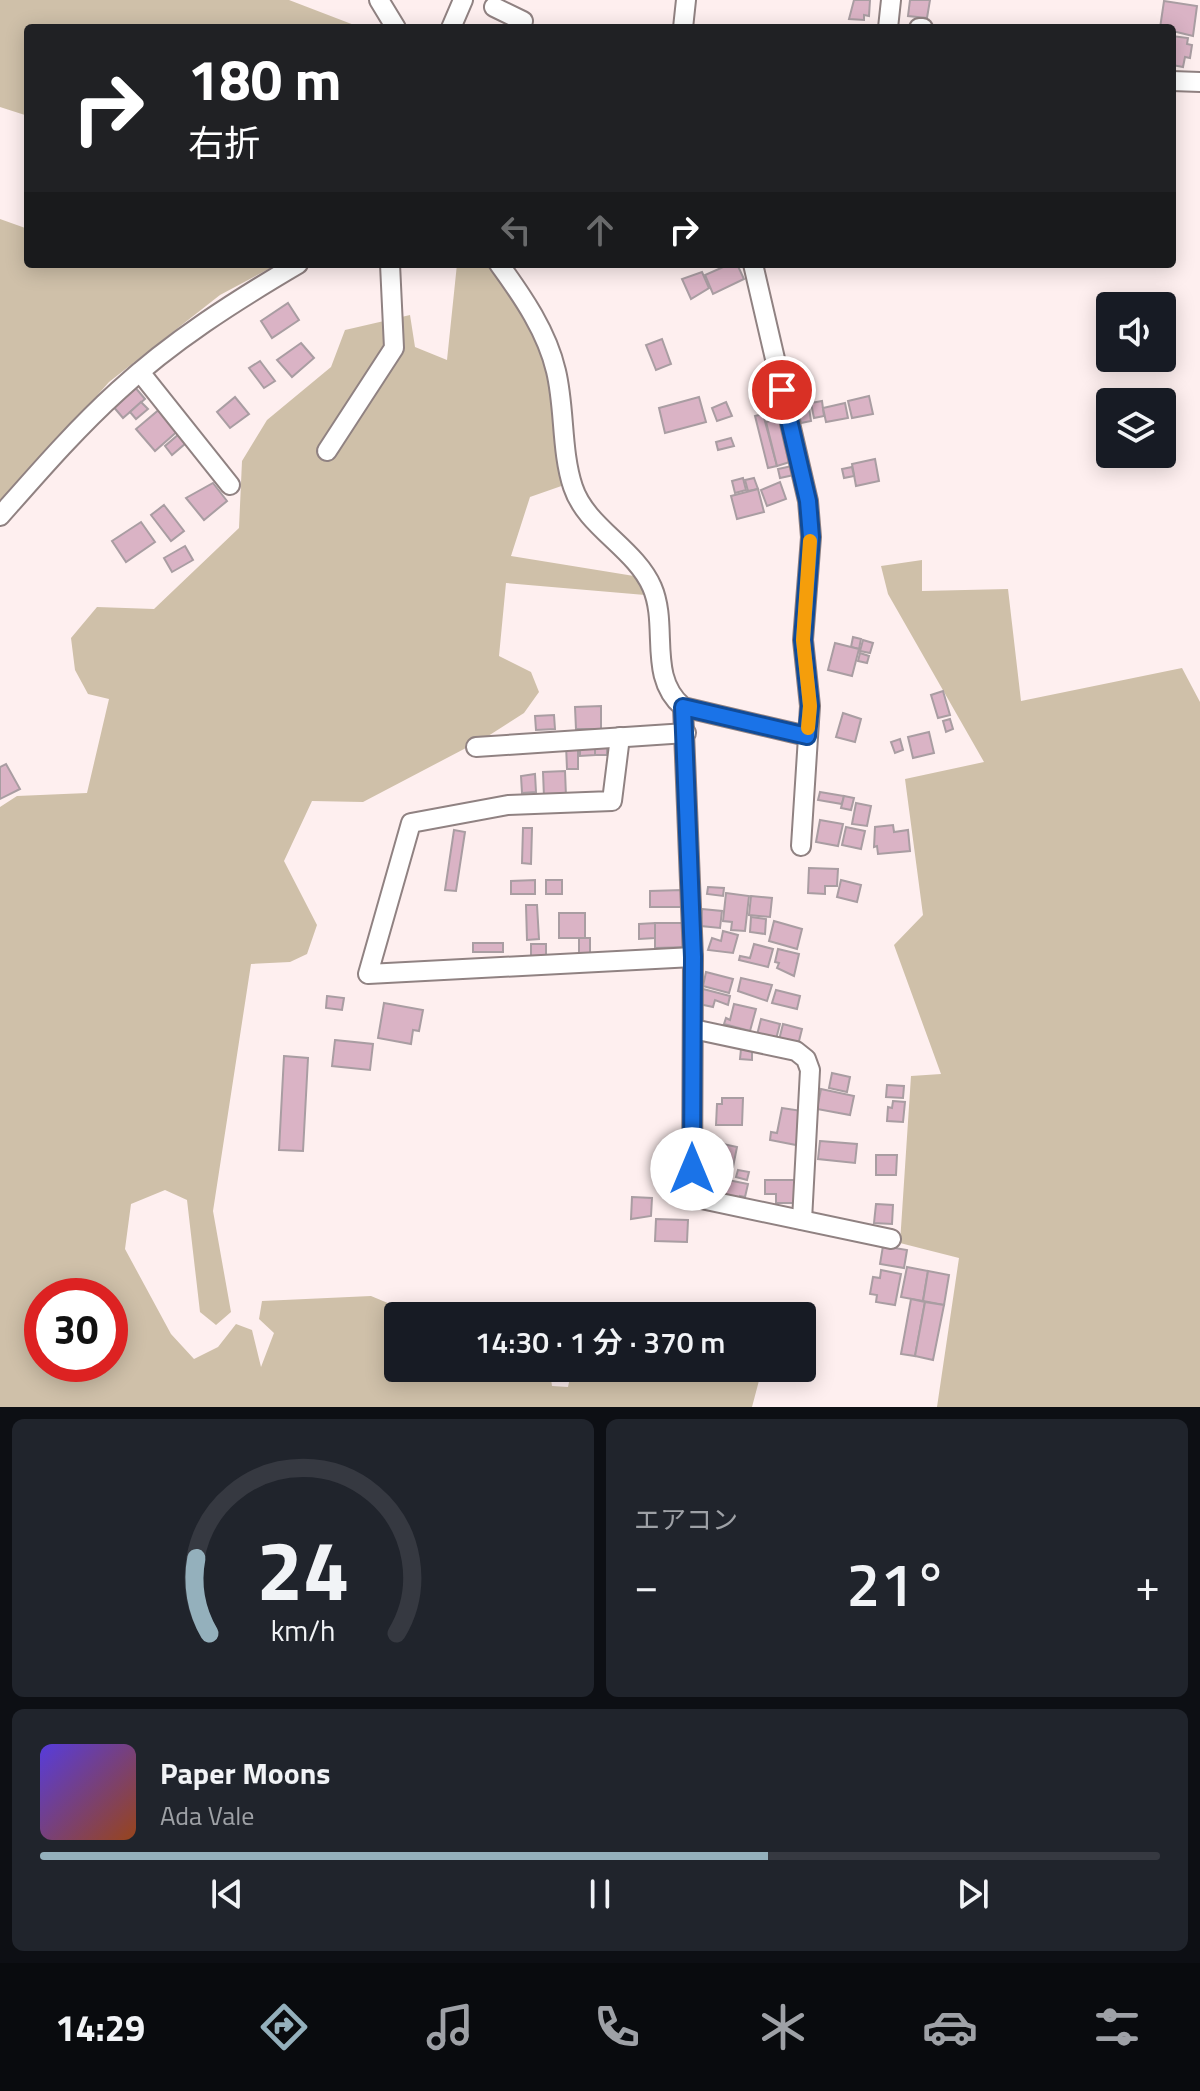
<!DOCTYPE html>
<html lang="ja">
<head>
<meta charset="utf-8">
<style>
	:root { --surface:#171b24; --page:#20242c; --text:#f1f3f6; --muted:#9ea1a6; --line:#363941; --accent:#94b0bc }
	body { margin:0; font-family:"Titillium Web","Noto Sans JP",sans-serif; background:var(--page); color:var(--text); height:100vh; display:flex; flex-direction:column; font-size:30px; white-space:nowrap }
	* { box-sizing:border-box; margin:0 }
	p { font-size:26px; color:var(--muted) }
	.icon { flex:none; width:44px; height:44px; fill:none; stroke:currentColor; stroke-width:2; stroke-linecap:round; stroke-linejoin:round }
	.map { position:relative; height:1407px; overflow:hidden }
	.sheet { display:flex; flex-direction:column; gap:12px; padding:12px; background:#0d0f14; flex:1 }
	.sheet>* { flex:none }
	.guide { position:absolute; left:24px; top:24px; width:1152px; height:244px; border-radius:8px; box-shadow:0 4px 20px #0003; background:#202124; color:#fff; overflow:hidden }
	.buttons { position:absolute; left:1096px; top:292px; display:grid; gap:16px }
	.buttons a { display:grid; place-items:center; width:80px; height:80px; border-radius:8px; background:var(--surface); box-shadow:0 4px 20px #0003; font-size:40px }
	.speed { position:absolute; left:24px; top:1278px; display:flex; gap:16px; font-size:40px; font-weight:700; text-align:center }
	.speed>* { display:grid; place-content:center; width:104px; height:104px; border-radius:50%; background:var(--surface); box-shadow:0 4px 20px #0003; line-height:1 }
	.speed .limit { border:12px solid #d22; background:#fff; color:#111 }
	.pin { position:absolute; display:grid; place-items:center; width:68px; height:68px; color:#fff; margin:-34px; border:4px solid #fff; border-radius:50%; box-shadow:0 2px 8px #0007 }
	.me { position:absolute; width:88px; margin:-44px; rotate:0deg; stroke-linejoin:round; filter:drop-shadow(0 0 6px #0008) }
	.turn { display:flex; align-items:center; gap:28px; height:168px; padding:0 32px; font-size:36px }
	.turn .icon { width:104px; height:104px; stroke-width:2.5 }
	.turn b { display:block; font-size:56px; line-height:68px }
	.lanes { display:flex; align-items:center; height:76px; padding:0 32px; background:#0003; justify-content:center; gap:40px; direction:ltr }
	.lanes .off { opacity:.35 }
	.big { font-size:60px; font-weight:600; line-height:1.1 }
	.sheet .widget { flex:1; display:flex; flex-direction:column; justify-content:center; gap:12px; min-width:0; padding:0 28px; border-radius:12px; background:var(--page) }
	.sheet .dial { align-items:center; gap:0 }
	.dial svg { height:208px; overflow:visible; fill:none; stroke:var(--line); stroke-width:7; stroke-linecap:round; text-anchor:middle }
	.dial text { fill:var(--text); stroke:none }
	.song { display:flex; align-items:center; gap:24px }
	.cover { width:96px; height:96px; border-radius:12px; background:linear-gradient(135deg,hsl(250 70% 55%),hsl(20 70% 35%)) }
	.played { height:8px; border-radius:4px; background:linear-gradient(90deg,var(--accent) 65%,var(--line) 65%) }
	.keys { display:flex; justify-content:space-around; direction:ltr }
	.heat { display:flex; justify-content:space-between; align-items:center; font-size:44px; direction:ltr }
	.sheet .tiles { flex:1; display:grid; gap:12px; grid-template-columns:1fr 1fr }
	.widget:last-child { grid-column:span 2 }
	.trip { position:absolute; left:384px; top:1302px; width:432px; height:80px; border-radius:8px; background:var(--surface); box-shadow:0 4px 20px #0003; font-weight:600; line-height:80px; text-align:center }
	.menu { display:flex; height:128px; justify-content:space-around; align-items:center; background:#090b0e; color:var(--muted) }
	.menu .icon { width:56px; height:56px }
	.menu .current { color:var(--accent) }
	.menu b { font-size:36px; color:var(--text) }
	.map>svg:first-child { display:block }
	.green { fill:#cfc0a9; fill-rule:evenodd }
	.building { fill:#dab3c5; stroke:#a99da2; stroke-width:2 }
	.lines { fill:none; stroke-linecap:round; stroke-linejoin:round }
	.minor-casing { stroke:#908282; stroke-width:22 }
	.minor { stroke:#fff; stroke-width:18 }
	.route-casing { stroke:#114b97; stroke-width:20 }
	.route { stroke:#1a73e8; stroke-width:14 }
	.slow { stroke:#f59e0b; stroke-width:14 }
</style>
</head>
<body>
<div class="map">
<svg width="1200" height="1407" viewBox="0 0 1200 1407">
	<rect width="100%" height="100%" fill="#feefef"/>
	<g class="green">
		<path d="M 0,0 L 289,0 L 362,28 L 28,28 L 28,116 L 0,107 Z"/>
		<path d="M 0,219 L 28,229 L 28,264 L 278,264 L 220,295 L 109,382 L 0,506 Z"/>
		<path d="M 457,264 L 487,264 L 526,310 L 553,369 L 570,483 L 530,497 L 511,556 L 634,576 L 645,595 L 506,583 L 499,656 L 531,672 L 539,692 L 524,713 L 485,738 L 363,802 L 312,801 L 284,861 L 317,925 L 307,954 L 290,962 L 251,964 L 213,1211 L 231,1312 L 216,1325 L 200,1312 L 187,1200 L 165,1190 L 131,1204 L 125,1249 L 171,1334 L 194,1359 L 218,1347 L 236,1324 L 252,1330 L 261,1367 L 274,1333 L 259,1319 L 262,1301 L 371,1296 L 419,1316 L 398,1316 L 398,1368 L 540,1368 L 550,1372 L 552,1386 L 568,1387 L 572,1368 L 708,1368 L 761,1373 L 752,1407 L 0,1407 L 0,807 L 17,796 L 87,793 L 109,699 L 88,694 L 75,670 L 71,638 L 97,607 L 154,609 L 239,528 L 242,461 L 267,420 L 331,367 L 345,330 L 410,315 L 415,347 L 447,360 ZM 42,1296 L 110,1296 L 110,1364 L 42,1364 Z"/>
		<path d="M 922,560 L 922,591 L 1008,589 L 1021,701 L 1182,668 L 1200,702 L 1200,1407 L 937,1407 L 959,1258 L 900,1243 L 911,1076 L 941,1074 L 894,945 L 923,915 L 905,779 L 984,762 L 888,594 L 881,566 Z"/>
	</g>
	<g class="building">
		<path d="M 854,0 L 870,0 L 869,16 L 864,15 L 864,20 L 849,19 Z"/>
		<path d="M 910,0 L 930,0 L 927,18 L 908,16 Z"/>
		<path d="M 1164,1 L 1197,6 L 1193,36 L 1160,28 Z"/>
		<path d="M 1172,36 L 1188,38 L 1187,44 L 1192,45 L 1190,58 L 1185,57 L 1183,67 L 1172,65 Z"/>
		<path d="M 730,264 L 737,264 L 744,279 L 713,294 L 705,275 Z"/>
		<path d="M 702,272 L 709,288 L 691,299 L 682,279 Z"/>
		<path d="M 288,303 L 299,320 L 272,338 L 261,321 Z"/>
		<path d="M 662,339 L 671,364 L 656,370 L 646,345 Z"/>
		<path d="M 301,343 L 314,358 L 292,377 L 277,360 Z"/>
		<path d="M 260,361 L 275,381 L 264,388 L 249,368 Z"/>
		<path d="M 134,386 L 145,399 L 123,418 L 112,405 Z"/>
		<path d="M 869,396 L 873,414 L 852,418 L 848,401 Z"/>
		<path d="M 235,397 L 249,414 L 230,428 L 217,412 Z"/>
		<path d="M 699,397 L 706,422 L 665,433 L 659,408 Z"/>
		<path d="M 822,401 L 824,416 L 814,418 L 811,403 Z"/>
		<path d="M 141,402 L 148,409 L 136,419 L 130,412 Z"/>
		<path d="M 726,402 L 732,416 L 717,421 L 712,408 Z"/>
		<path d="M 845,403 L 848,418 L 826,422 L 823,408 Z"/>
		<path d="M 161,408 L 180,429 L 155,451 L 136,429 Z"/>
		<path d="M 809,408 L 811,421 L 801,423 L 798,410 Z"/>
		<path d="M 763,414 L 777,466 L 768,468 L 755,416 Z"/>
		<path d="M 782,418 L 793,461 L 777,466 L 766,422 Z"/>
		<path d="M 179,434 L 186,443 L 172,455 L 165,446 Z"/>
		<path d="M 731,438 L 734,446 L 718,450 L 716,442 Z"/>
		<path d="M 875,459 L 879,481 L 856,486 L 852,464 Z"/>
		<path d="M 792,466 L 794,475 L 780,478 L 778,469 Z"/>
		<path d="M 852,467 L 854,476 L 844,478 L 842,469 Z"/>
		<path d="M 743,478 L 746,490 L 735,493 L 732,481 Z"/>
		<path d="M 754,478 L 758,489 L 748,491 L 745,480 Z"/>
		<path d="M 780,482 L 786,499 L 767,506 L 761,490 Z"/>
		<path d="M 213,483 L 227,501 L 204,520 L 186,498 Z"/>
		<path d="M 758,489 L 764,512 L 737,519 L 731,496 Z"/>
		<path d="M 164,505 L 184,531 L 171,541 L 151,515 Z"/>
		<path d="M 141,522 L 155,542 L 126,562 L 112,541 Z"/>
		<path d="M 185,546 L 193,560 L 172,572 L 164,558 Z"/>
		<path d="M 853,637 L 861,639 L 859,649 L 851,647 Z"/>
		<path d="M 863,640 L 873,643 L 870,653 L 860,651 Z"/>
		<path d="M 835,643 L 859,649 L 852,676 L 828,670 Z"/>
		<path d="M 860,653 L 869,656 L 867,663 L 858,661 Z"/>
		<path d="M 943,691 L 950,715 L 938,718 L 931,695 Z"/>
		<path d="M 601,706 L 601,729 L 576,729 L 575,707 Z"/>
		<path d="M 843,713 L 861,719 L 855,742 L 836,737 Z"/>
		<path d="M 554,715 L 555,729 L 536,730 L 535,716 Z"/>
		<path d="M 950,719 L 953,729 L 946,732 L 943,721 Z"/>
		<path d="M 929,732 L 934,753 L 913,758 L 908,737 Z"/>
		<path d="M 900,739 L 903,750 L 895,753 L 891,742 Z"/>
		<path d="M 566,745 L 578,745 L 578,769 L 567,769 Z"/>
		<path d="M 595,745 L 595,755 L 580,756 L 580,746 Z"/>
		<rect x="595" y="745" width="12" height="10"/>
		<path d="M 6,764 L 20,789 L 0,799 L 0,767 Z"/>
		<path d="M 565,771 L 566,796 L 544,797 L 543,772 Z"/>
		<path d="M 535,774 L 536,792 L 522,793 L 521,776 Z"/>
		<path d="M 820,792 L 844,796 L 842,804 L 818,800 Z"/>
		<path d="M 844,796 L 854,798 L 851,810 L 841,808 Z"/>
		<path d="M 856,803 L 871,806 L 867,826 L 852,824 Z"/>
		<path d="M 820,820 L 843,824 L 838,846 L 816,842 Z"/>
		<path d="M 893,825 L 894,832 L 908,830 L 910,851 L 878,854 L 877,846 L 874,847 L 875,827 Z"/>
		<path d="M 846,827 L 865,831 L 861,849 L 842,845 Z"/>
		<path d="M 523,828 L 532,828 L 531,864 L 522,863 Z"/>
		<path d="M 454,830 L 465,832 L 456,891 L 445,890 Z"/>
		<path d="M 809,868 L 838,869 L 837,886 L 825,886 L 825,894 L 808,893 Z"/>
		<path d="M 535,880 L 535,894 L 511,894 L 511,881 Z"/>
		<rect x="546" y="880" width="16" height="14"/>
		<path d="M 841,880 L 861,885 L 857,902 L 837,897 Z"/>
		<path d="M 708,887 L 724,888 L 723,896 L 707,894 Z"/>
		<path d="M 682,890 L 682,907 L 650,907 L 650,891 Z"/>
		<path d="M 726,893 L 749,896 L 745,931 L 731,930 L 732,922 L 723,921 Z"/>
		<path d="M 751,896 L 772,898 L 770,917 L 749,915 Z"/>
		<path d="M 526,905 L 537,905 L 539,939 L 527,940 Z"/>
		<path d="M 702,909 L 722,911 L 720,928 L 701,926 Z"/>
		<rect x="559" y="913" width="26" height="25"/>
		<path d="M 751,917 L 766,919 L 765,934 L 750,932 Z"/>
		<path d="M 774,921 L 802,929 L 797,949 L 769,941 Z"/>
		<path d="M 655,923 L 655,938 L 639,939 L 639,924 Z"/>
		<path d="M 655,923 L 688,923 L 689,947 L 655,948 Z"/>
		<path d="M 723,931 L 738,935 L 733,953 L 708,950 L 712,938 L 721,941 Z"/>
		<rect x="579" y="938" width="11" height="15"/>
		<rect x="473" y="943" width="30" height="9"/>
		<rect x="531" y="944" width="15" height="14"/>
		<path d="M 754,944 L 773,949 L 768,967 L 739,960 L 740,956 L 750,958 Z"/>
		<path d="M 778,949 L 799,954 L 794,976 L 777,968 L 779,963 L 775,962 Z"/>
		<path d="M 706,972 L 733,979 L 729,993 L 703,986 Z"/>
		<path d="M 741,978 L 772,985 L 767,1001 L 738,991 Z"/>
		<path d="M 703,989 L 730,996 L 728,1005 L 715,1000 L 713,1007 L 699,1004 Z"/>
		<path d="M 776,990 L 800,996 L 797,1009 L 772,1003 Z"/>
		<path d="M 327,996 L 344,998 L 342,1010 L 326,1008 Z"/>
		<path d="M 384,1003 L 423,1010 L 419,1031 L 413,1030 L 411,1044 L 378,1038 Z"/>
		<path d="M 734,1004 L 756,1009 L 750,1031 L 724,1024 L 726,1018 L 730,1020 Z"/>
		<path d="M 761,1019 L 780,1024 L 776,1039 L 757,1035 Z"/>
		<path d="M 783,1024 L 802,1029 L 798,1045 L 779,1040 Z"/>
		<path d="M 335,1040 L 373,1044 L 370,1070 L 332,1066 Z"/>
		<path d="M 741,1049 L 752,1049 L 752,1060 L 740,1059 Z"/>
		<path d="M 284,1056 L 308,1058 L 303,1151 L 279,1150 Z"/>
		<path d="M 832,1073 L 850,1077 L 847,1092 L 829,1088 Z"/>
		<path d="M 887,1085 L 904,1086 L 903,1098 L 886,1097 Z"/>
		<path d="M 821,1089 L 854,1096 L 850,1115 L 817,1109 Z"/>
		<path d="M 722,1098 L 743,1098 L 742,1125 L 716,1125 L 717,1104 L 722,1104 Z"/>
		<path d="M 893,1101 L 905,1102 L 903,1122 L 887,1121 L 888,1107 L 892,1108 Z"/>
		<path d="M 782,1108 L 802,1111 L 796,1145 L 770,1140 L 771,1132 L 777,1133 Z"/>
		<path d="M 705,1140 L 737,1147 L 733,1167 L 701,1160 Z"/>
		<path d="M 820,1141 L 857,1144 L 855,1163 L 818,1159 Z"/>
		<path d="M 876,1155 L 897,1155 L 896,1175 L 876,1175 Z"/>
		<path d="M 738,1170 L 749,1172 L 747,1180 L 736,1177 Z"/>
		<path d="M 718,1178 L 748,1184 L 745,1197 L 740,1196 L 739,1200 L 714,1194 Z"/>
		<path d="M 765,1180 L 799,1180 L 798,1203 L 776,1203 L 776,1194 L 765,1194 Z"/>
		<path d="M 632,1197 L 652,1198 L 651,1216 L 631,1219 Z"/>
		<path d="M 876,1204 L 893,1205 L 892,1224 L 874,1223 Z"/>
		<path d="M 656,1219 L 688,1220 L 687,1242 L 655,1241 Z"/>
		<path d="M 883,1246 L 907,1250 L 904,1268 L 880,1264 Z"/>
		<path d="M 907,1267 L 928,1271 L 923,1301 L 901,1297 Z"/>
		<path d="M 881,1270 L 901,1274 L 895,1305 L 876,1302 L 877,1295 L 870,1294 L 873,1277 L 880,1278 Z"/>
		<path d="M 928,1271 L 949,1275 L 944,1305 L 923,1301 Z"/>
		<path d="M 911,1299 L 925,1302 L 915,1356 L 901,1354 Z"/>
		<path d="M 925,1302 L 944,1305 L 933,1360 L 915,1356 Z"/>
	</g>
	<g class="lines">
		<defs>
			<g id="minor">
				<path d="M 379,0 L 396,28"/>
				<path d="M 494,7 L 523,21"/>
				<path d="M 451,28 L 463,0"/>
				<path d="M 683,28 L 686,0"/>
				<path d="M 888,28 L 891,0"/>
				<path d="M 919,28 L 923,28"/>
				<path d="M 1172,81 L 1200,82"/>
				<path d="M 499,264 C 523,297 547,332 556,371 C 565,408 561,451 573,487 C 586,527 635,548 652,587 C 669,626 647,677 683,707 L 807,736"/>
				<path d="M 753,264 L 808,501 L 811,537 L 803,640 L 810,706 L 801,846"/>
				<path d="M 140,372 L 230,485"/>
				<path d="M 327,451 L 394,348 L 390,264"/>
				<path d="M 0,516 C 38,473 76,429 118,391 C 172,341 235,301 298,264"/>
				<path d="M 683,707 L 693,957 L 692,1197 L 891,1239"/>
				<path d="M 620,737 L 612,801 L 508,805 L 411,823 L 368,974 L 693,957"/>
				<path d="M 476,747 L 686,733"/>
				<path d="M 693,1029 L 796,1051 L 806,1059 L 810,1070 L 802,1220"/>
			</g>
		</defs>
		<use href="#minor" class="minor-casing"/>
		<use href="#minor" class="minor"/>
	</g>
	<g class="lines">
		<defs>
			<path id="route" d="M 692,1169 L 693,957 L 683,707 L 807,736 L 810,706 L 803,640 L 811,537 L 808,501 L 782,390"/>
		</defs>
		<use href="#route" class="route-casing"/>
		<use href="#route" class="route"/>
		<path class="slow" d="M 808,728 L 810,706 L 803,640 L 810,541"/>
	</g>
</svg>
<div class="buttons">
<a><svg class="icon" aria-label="sound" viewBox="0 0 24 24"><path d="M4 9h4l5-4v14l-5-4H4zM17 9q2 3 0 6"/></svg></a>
<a><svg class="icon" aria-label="layers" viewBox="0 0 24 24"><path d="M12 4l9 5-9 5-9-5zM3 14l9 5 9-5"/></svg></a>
</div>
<div class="speed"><div class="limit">30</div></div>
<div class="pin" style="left:782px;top:390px;background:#d93025"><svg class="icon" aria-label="arrive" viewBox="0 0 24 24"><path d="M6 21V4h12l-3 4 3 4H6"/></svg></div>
<svg class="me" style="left:692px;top:1169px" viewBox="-20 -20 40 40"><circle r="19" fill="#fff"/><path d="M0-13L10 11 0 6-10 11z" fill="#1a73e8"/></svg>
<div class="trip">14:30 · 1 分 · 370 m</div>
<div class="guide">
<div class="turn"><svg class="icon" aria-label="right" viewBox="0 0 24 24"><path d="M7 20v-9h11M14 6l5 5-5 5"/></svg><div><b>180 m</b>右折</div></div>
<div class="lanes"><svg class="icon off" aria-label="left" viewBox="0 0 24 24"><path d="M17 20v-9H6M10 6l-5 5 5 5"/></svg><svg class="icon off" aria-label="ahead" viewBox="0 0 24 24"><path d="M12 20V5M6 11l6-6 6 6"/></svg><svg class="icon" aria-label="right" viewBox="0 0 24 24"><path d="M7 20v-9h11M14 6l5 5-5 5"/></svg></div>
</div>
</div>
<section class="sheet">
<div class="tiles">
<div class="widget dial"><svg viewBox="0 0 100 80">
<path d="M14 69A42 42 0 1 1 86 69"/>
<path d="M14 69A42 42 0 0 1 9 40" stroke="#94b0bc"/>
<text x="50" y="56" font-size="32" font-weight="700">24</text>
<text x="50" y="72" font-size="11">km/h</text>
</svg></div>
<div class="widget"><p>エアコン</p>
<div class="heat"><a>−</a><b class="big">21°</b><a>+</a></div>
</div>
<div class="widget">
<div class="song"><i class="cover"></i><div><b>Paper Moons</b><p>Ada Vale</p></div></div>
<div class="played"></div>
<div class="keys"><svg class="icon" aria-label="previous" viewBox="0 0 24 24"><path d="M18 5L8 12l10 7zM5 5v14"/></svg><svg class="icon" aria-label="pause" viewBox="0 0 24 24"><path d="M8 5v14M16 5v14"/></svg><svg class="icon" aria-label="next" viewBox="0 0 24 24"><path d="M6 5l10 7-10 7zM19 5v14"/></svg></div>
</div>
</div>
</section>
<nav class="menu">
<b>14:29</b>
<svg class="icon current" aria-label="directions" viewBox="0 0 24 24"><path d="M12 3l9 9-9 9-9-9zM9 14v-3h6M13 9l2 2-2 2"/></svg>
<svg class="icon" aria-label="music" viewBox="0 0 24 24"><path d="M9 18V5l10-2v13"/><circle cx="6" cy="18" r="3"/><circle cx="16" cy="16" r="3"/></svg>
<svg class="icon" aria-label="phone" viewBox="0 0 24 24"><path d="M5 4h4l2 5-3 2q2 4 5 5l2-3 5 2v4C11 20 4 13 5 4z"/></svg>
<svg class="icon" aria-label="climate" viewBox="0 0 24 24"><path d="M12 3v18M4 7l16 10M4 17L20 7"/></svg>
<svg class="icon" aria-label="car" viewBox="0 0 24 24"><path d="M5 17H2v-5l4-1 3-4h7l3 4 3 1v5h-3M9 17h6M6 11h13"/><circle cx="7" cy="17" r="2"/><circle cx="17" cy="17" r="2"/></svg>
<svg class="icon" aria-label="filters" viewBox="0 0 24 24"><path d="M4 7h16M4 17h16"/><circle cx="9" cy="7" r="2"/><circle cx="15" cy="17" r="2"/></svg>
</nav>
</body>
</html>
